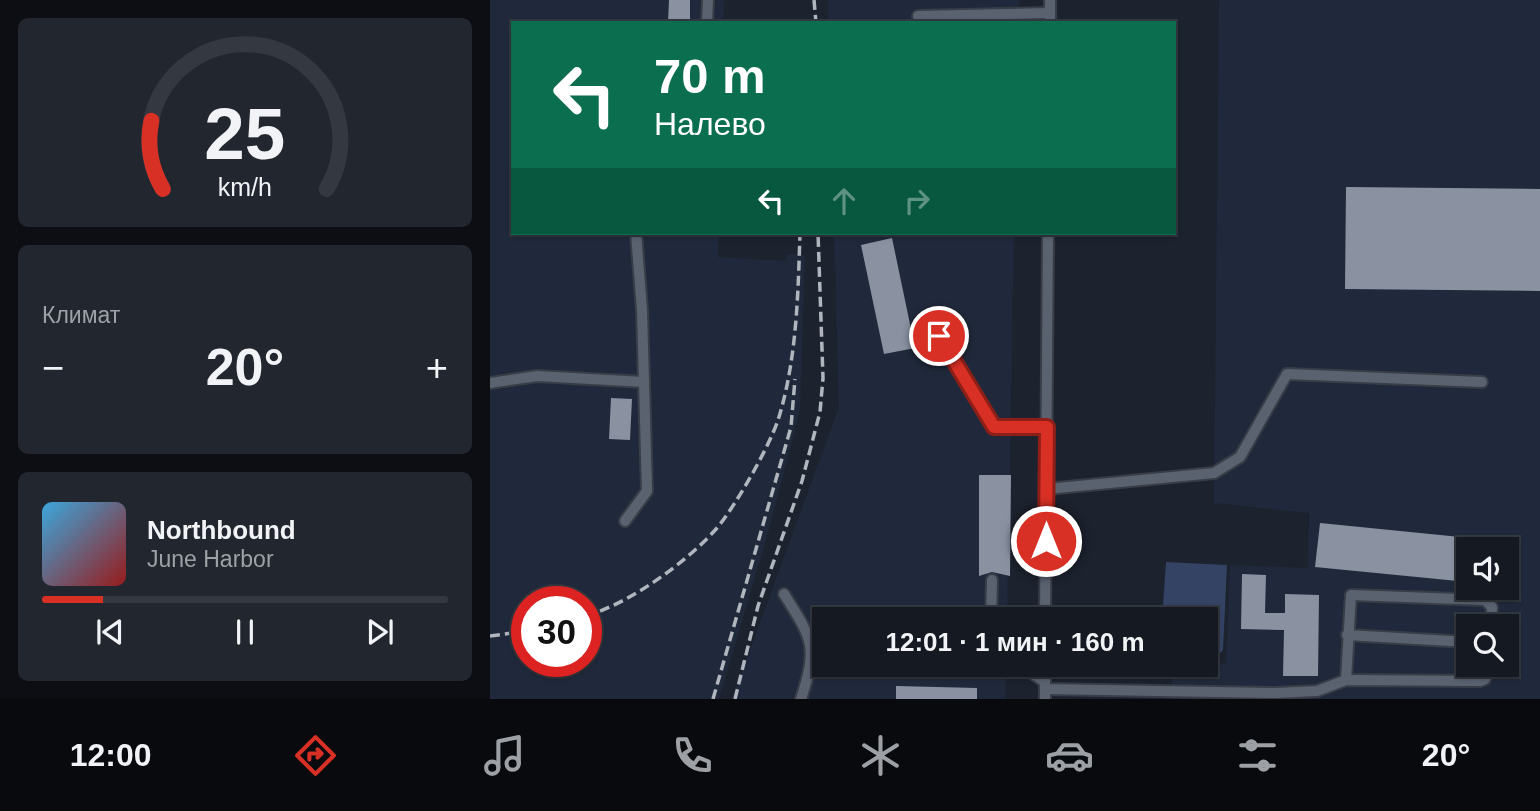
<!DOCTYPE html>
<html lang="ru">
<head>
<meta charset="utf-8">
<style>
	:root { --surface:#151a22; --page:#22272f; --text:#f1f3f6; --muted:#9da1a5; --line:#343840; --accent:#d93025 }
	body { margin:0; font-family:Helvetica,sans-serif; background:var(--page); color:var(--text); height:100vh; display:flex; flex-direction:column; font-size:26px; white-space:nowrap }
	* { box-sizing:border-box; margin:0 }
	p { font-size:23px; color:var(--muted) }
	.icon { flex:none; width:38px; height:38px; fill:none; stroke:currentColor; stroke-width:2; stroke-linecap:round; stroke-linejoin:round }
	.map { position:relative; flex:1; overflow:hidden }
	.panel { display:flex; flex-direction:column; gap:18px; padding:18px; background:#0c0e13; width:490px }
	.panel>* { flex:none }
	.hud { position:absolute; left:21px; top:21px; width:665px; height:214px; border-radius:0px; box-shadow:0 2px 5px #0004,0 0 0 2px var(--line); background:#0b6e4f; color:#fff; overflow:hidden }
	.controls { position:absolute; left:966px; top:537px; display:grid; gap:14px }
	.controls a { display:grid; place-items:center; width:63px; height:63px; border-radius:0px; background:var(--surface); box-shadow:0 2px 5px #0004,0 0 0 2px var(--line); font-size:35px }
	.speed { position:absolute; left:21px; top:586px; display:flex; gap:14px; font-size:35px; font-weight:700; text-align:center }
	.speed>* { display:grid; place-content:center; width:91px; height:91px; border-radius:50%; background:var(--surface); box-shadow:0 2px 5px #0004,0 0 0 2px var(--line); line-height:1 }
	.speed .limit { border:10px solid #d22; background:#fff; color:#111 }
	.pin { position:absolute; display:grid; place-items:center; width:60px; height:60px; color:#fff; margin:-30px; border:4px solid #fff; border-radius:50%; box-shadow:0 2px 7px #0007 }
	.me { position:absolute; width:77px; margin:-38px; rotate:0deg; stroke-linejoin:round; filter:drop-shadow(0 0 5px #0008) }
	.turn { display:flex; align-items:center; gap:24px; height:147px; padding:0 28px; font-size:32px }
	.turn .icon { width:91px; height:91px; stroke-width:2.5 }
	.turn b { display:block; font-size:49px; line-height:60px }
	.lanes { display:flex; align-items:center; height:66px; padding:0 28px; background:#0003; justify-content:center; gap:35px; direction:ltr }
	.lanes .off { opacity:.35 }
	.big { font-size:52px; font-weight:800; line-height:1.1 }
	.panel .widget { flex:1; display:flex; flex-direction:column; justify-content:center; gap:10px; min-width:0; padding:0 24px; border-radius:10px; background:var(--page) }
	.panel .dial { align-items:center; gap:0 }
	.dial svg { height:182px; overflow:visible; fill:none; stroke:var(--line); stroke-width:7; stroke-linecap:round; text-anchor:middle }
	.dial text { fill:var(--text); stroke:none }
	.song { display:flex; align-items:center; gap:21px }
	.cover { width:84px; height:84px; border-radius:10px; background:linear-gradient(135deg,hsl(200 70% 55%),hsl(0 70% 35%)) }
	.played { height:7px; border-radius:4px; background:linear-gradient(90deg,var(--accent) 15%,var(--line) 15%) }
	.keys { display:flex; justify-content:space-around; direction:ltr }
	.heat { display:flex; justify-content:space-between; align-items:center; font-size:38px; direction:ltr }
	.trip { position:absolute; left:322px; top:607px; width:406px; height:70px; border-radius:0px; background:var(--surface); box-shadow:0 2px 5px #0004,0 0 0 2px var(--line); font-weight:800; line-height:70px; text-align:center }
	.dock { display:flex; height:112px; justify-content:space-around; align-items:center; background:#080a0e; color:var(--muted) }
	.dock .icon { width:49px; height:49px }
	.dock .selected { color:var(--accent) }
	.dock b { font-size:32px; color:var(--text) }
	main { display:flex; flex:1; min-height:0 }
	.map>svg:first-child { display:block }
	.built { fill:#20293b; fill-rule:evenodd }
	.green { fill:#344364 }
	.building { fill:#8a92a2 }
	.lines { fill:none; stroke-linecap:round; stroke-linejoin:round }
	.minor-casing { stroke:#383d47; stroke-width:14 }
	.minor { stroke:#5a6270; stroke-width:10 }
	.rail { stroke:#b0b5be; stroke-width:3.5; stroke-dasharray:10 5; stroke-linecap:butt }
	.route-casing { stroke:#8d1f18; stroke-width:18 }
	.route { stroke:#d93025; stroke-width:12 }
</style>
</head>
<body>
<main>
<section class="panel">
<div class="widget dial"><svg viewBox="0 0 100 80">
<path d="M14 69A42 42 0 1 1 86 69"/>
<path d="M14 69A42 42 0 0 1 9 39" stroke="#d93025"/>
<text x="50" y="56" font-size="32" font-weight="700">25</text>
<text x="50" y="72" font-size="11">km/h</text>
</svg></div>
<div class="widget"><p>Климат</p>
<div class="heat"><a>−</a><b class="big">20°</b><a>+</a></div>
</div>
<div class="widget">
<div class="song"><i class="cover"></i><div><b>Northbound</b><p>June Harbor</p></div></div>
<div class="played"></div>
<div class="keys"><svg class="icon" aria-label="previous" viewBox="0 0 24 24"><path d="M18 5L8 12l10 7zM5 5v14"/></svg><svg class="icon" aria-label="pause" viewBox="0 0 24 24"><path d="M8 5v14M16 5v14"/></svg><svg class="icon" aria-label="next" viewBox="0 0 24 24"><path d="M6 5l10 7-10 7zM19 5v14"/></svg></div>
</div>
</section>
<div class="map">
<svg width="1050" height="699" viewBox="0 0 1050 699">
	<rect width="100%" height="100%" fill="#1c222e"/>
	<g class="built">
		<path d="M 0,0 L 234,0 L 233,23 L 23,23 L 23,233 L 228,233 L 228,257 L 296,261 L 297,254 L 315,255 L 310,409 L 281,523 L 229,699 L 0,699 ZM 37,602 L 96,602 L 96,662 L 37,662 Z"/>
		<rect x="338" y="0" width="191" height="23"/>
		<path d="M 729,0 L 1050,0 L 1050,699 L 681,699 L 682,665 L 736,663 L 740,565 L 818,568 L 819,513 L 724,503 ZM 978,550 L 1017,550 L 1017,588 L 978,588 ZM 978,626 L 1017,626 L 1017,665 L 978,665 Z"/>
		<path d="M 344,233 L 524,233 L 517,619 L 334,620 L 334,665 L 516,665 L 515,699 L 242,699 L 349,407 Z"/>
	</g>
	<path class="green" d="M 676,562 L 737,565 L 733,650 L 706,679 L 641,673 L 641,665 L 716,665 L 716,620 L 672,619 Z"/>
	<g class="building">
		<path d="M 179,0 L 200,0 L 200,23 L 178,23 Z"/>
		<path d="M 856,187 L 1050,189 L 1050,291 L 855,289 Z"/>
		<path d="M 402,238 L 425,348 L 394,354 L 371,245 Z"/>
		<path d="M 121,398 L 142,399 L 140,440 L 119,439 Z"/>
		<path d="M 489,475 L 521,475 L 520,576 L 502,572 L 489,576 Z"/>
		<path d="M 830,523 L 1030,543 L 1030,550 L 978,550 L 978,582 L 825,567 Z"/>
		<path d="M 752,574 L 776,575 L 775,613 L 795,613 L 795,594 L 829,595 L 828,676 L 793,676 L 794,630 L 751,629 Z"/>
		<path d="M 406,686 L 487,688 L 487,699 L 406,699 Z"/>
	</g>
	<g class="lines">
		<defs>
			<g id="minor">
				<path d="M 428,16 L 560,13"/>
				<path d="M 217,23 L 218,0"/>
				<path d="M 560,23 L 560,0"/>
				<path d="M 449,336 L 504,427 L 557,427"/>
				<path d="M 0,383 L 47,376 L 154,382"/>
				<path d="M 557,489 L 724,473 L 750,457 L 797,374 L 992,382"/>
				<path d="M 135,521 L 157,491 L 152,310 L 146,233"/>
				<path d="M 294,594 C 323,640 328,646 311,699"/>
				<path d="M 501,620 L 502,580"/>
				<path d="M 555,620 L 558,233"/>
				<path d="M 857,635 L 978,642"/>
				<path d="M 530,665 L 555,682"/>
				<path d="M 856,680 L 861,595 L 995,600 L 1002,607 L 1001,626"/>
				<path d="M 555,689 L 786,693 L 827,691 L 856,680 L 990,681 L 995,679 L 998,665"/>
				<path d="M 555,699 L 555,665"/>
			</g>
		</defs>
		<use href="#minor" class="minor-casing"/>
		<use href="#minor" class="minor"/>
		<g class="rail">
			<path d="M 324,0 L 326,23"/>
			<path d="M 96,616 C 140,603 196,563 227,528 C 246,505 280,446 289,417 C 307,357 308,294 310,233"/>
			<path d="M 0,636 L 37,631"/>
			<path d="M 223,699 L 301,427 L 305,379"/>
			<path d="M 245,699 L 268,606 L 312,481 L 330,412 L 333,378 L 328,233"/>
		</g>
	</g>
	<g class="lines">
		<defs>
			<path id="route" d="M 449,336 L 504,427 L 557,427 L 556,541"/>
		</defs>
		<use href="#route" class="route-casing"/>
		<use href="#route" class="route"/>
	</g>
</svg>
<div class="controls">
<a><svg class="icon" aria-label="sound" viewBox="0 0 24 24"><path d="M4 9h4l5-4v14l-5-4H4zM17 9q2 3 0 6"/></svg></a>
<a><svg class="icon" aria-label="search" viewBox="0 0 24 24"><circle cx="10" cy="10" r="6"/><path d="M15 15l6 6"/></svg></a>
</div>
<div class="speed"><div class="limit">30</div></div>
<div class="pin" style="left:449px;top:336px;background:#d93025"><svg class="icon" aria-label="arrive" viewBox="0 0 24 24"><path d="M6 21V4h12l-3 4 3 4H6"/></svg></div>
<svg class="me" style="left:556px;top:541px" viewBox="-20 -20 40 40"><circle r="17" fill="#d93025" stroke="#fff" stroke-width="3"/><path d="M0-11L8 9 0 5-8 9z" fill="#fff"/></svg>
<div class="trip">12:01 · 1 мин · 160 m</div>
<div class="hud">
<div class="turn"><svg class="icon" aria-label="left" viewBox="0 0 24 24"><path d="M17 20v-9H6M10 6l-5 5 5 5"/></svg><div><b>70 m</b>Налево</div></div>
<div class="lanes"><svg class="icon" aria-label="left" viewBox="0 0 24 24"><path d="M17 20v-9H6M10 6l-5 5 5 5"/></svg><svg class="icon off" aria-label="ahead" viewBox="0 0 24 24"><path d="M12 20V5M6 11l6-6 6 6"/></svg><svg class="icon off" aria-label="right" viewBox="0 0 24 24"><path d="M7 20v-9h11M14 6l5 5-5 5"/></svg></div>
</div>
</div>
</main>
<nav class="dock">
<b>12:00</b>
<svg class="icon selected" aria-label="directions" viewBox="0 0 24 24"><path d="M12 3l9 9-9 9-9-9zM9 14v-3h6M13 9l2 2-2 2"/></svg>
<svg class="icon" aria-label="music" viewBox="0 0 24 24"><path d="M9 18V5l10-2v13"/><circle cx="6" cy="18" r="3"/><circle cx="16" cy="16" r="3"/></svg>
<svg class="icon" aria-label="phone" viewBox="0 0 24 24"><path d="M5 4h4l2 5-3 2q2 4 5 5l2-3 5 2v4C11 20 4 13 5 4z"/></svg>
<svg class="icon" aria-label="climate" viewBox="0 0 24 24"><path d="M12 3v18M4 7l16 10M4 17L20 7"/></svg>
<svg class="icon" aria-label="car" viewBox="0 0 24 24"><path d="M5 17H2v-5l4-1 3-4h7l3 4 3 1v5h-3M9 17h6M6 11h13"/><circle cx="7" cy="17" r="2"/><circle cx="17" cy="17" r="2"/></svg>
<svg class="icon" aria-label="filters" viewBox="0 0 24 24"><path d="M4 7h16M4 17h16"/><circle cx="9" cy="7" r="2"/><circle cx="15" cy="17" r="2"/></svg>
<b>20°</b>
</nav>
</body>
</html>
